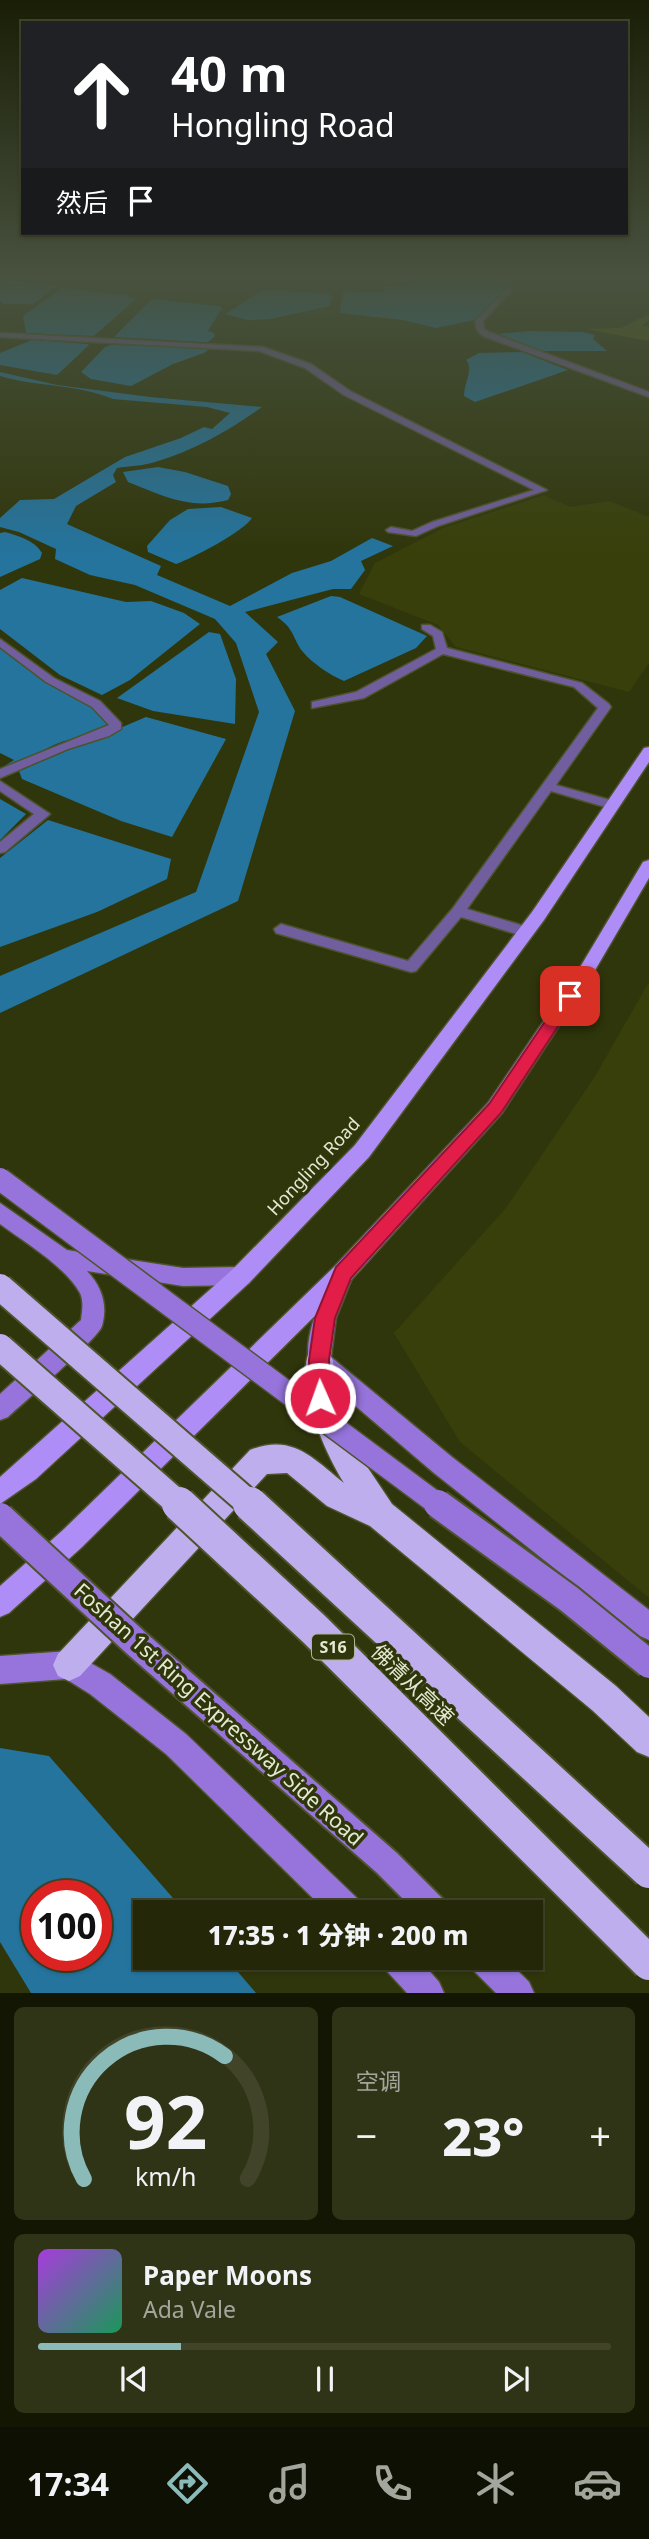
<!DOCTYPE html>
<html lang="zh">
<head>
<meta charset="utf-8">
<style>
	:root { --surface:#242808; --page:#303416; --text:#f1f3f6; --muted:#a3a69c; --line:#414429; --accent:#8bbbb9 }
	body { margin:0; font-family:"Noto Sans","Noto Sans SC",sans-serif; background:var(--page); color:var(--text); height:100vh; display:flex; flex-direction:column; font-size:26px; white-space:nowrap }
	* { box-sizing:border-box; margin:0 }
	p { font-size:23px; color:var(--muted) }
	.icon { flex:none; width:38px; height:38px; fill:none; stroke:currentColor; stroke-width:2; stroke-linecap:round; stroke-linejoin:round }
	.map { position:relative; height:1993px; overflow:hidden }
	.sheet { display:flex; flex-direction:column; gap:14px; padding:14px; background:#141604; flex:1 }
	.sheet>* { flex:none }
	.top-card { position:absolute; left:21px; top:21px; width:607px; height:214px; border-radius:0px; box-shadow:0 2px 5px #0004,0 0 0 2px var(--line); background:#202124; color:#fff; overflow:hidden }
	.speed { position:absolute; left:21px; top:1880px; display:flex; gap:14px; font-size:35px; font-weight:700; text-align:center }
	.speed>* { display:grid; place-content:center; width:91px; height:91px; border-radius:50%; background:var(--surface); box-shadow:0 2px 5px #0004,0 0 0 2px var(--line); line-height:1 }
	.speed .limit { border:10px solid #d22; background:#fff; color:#111 }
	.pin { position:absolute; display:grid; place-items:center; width:60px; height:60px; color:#fff; margin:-30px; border-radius:14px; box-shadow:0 4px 10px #0006 }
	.me { position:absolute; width:77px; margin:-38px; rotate:358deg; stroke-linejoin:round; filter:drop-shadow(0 0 5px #0008) }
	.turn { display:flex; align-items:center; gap:24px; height:147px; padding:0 35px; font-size:32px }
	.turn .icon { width:91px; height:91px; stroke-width:2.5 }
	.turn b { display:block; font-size:49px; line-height:60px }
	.then { display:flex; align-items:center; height:66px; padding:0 35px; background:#0003; gap:14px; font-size:26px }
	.big { font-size:52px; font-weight:800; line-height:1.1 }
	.sheet .widget { flex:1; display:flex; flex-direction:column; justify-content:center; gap:10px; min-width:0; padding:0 24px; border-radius:10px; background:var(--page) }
	.sheet .dial { align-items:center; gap:0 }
	.dial svg { height:182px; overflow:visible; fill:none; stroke:var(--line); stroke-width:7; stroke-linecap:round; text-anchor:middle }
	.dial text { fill:var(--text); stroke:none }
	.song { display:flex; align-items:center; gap:21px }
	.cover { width:84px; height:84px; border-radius:10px; background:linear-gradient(135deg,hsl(280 70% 55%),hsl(150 70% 35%)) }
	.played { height:7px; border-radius:4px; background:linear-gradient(90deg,var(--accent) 25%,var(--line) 25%) }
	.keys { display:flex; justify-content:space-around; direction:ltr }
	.heat { display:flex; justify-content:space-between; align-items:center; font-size:38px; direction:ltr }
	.sheet .tiles { flex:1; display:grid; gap:14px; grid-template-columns:1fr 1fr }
	.widget:last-child { grid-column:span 2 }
	.trip { position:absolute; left:133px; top:1900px; width:410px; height:70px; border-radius:0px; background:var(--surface); box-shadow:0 2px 5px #0004,0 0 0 2px var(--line); font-weight:800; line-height:70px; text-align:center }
	.menu { display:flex; height:112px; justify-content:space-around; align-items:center; background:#0e1003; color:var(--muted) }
	.menu .icon { width:49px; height:49px }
	.menu .current { color:var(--accent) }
	.menu b { font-size:32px; color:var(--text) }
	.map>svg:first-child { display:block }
	.built { fill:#383f0a }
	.green { fill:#525b0a }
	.water { fill:#24749e; fill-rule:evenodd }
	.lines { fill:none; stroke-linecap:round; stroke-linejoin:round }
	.minor-casing { stroke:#4d532b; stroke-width:3 }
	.secondary-casing { stroke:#4d532b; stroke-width:3 }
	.primary-casing { stroke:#4d532b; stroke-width:3 }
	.motorway-casing { stroke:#4d532b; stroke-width:3 }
	.minor { fill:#715e9f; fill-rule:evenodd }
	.secondary { fill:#9674dc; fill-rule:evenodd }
	.primary { fill:#ae8df7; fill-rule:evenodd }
	.motorway { fill:#bfaeed; fill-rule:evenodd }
	.secondary-bridge-far1-casing { stroke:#4d532b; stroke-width:25; stroke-linecap:butt }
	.secondary-bridge-casing { stroke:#4d532b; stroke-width:32; stroke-linecap:butt }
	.motorway-bridge-far1-casing { stroke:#4d532b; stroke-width:30; stroke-linecap:butt }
	.motorway-bridge-casing { stroke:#4d532b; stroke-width:38; stroke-linecap:butt }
	.secondary-bridge-far1 { stroke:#9674dc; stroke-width:22 }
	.secondary-bridge { stroke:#9674dc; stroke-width:28 }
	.motorway-bridge-far1 { stroke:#bfaeed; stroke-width:26 }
	.motorway-bridge { stroke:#bfaeed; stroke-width:34 }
	.route { fill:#e11d48; stroke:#92132f; stroke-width:2 }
	.labels { text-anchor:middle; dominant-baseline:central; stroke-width:7; stroke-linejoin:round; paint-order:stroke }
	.shield { fill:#30360b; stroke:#aeb396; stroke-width:2 }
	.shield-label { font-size:16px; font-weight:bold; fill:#e4e9d2 }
	.street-label { font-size:18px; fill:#e4e9d2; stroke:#30360b }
	.near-street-label { font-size:21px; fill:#e4e9d2; stroke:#30360b }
</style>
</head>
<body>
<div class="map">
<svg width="649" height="1993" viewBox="0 0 649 1993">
	<rect width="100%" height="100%" fill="#30360b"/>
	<g class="built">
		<path d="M 544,495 L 570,507 L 609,501 L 649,517 L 649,663 L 629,692 L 456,647 L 438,625 L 359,594 L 375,563 L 443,528 Z"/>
		<path d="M 649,982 L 649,1598 L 460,1442 L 394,1333 L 506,1208 L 594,1078 Z"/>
	</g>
	<path class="green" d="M 649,314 L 649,320 L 642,326 L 649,327 L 649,341 L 586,329 L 621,328 Z"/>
	<g class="water">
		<path d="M 447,275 L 489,275 L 502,282 L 504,291 L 474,320 L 436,328 L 403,320 L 340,313 L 343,291 L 383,292 L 383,287 L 412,286 L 417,281 Z"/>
		<path d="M 5,280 L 55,286 L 56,287 L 33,304 L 3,304 L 0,300 L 0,282 Z"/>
		<path d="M 62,288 L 126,295 L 136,299 L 94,336 L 26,333 L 23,316 Z"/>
		<path d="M 266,290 L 329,293 L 332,296 L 330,306 L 270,319 L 248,320 L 225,314 C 238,307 253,294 266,290 Z"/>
		<path d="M 152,299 L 219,306 L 222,308 L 208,331 L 214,333 L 215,336 L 208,342 L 203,342 L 114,337 Z"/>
		<path d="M 528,331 L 583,332 L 595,335 L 593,339 L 607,351 L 541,351 L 497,334 Z"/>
		<path d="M 32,340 L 88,344 L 89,345 L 57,375 L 0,365 L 0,353 Z"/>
		<path d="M 111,345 L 198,347 L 209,349 L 204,353 L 173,364 L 131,386 L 91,379 L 81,372 L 105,347 Z"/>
		<path d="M 522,352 L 568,370 L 475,402 L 464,396 C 464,383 474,369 466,360 L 479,353 Z"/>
		<path d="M 0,372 L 57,385 L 150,397 L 262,407 C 228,431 195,450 155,462 C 143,466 129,466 117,468 L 113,475 L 116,482 L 76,506 L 67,524 L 161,566 L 157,575 L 230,606 L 292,573 L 331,561 L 372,538 L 393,546 L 361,561 L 365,570 L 351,589 L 333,589 L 245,612 L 278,642 L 266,654 L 295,711 L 238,901 L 0,1013 L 0,976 L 196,892 L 259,712 L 236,643 L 215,619 L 135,585 L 90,575 L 55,559 L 56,549 L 19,532 L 0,527 L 0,518 L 20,500 L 54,499 L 125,457 L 181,438 L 204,427 L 212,429 L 230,413 L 207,407 L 113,399 C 78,384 37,387 0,376 Z"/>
		<path d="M 158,467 L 185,472 L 228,486 L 231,494 L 228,500 C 190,510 164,496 128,482 L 123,472 Z"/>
		<path d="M 221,507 L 252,518 C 244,531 193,558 176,564 L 148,552 L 147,546 L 170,520 L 188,509 Z"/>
		<path d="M 5,532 C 19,536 34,540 42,553 L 40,559 L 0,577 L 0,533 Z"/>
		<path d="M 22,578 L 126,602 L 151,601 L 184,613 L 200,624 L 130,680 L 102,695 L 60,675 L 0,629 L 0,590 Z"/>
		<path d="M 331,596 L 340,597 L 427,636 L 416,648 L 344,681 C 330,675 313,664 303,652 C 292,638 295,629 277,617 Z"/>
		<path d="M 209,632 L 220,634 L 236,679 L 235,724 L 153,711 L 117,698 Z"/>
		<path d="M 0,648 L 52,684 L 98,709 L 111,724 C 97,737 77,736 59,743 C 40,750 23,764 3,767 L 14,760 L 0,753 Z"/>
		<path d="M 146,717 L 226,739 L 172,837 L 121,821 L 22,779 L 19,771 Z"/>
		<path d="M 0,799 L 26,814 L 0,840 Z"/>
		<path d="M 48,820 L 171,859 L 167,879 L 97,912 L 0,947 L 0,858 Z"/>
		<path d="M 0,1748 L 49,1756 L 186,1913 L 145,1913 L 145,1958 L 226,1958 L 256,1993 L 31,1993 L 0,1942 ZM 37,1895 L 96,1895 L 96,1955 L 37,1955 Z"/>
	</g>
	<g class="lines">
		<defs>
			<g id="minor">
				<path d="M 491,275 C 501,275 509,280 512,290 L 483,321 L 484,329 L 489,332 L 649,392 L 649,397 L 483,336 L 477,330 L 475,321 L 506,290 L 504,285 Z"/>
				<path d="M 0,333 L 263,347 L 311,364 L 350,391 L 547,490 L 438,526 L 416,536 L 388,532 L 386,530 L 391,527 L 412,531 L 432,522 L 534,490 L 344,395 L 305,368 L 259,351 L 0,337 Z"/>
				<path d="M 422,625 L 430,625 L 442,632 L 447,648 L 582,683 L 609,704 L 611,707 L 556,785 L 617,802 L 619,805 L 612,809 L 551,791 L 467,909 L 531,928 L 533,932 L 531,936 L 526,937 L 461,917 L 416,971 L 411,972 L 276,933 L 274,929 L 281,924 L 408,961 L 453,908 L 598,708 L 574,687 L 443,654 L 364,698 L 312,708 L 312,702 L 356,692 L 436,649 L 433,636 L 422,629 Z"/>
				<path d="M 0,639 L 54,678 L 100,701 L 121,723 L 121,729 L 109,736 L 68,749 L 0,778 L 0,769 L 109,725 L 92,707 L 46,682 L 0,647 Z"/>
				<path d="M 0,781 L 50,814 L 5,852 L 0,853 L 0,842 L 34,814 L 0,791 Z"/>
			</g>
			<g id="secondary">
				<path d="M 0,1203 L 67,1250 L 183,1268 L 241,1267 L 249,1269 L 252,1276 L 249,1283 L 241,1285 L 183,1286 L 87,1271 C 102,1287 108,1305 102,1326 C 98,1339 23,1403 8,1417 L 0,1420 L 0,1394 L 81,1320 C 82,1311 84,1302 80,1293 C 65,1266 24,1242 0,1224 Z"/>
				<path d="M 341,1269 L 349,1271 L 352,1278 L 336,1318 L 331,1357 L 452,1457 L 649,1610 L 649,1640 L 640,1636 L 434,1473 L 311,1368 C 300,1344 322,1294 333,1271 Z"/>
				<path d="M 69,1651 L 110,1674 L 186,1734 L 361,1902 L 365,1913 L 328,1913 L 166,1754 L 90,1694 L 66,1679 L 0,1684 L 0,1656 Z"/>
				<path d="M 380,1958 L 418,1958 L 439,1982 L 444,1993 L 407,1993 L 385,1969 Z"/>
				<path d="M 467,1958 L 505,1958 L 529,1982 L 534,1993 L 496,1993 L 472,1969 Z"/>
			</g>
			<g id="primary">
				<path d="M 649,747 L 649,762 L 544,920 L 369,1157 L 249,1283 L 36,1479 L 0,1504 L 0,1477 L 233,1269 L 355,1145 L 532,912 L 644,748 Z"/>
				<path d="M 649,860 L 649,878 L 591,977 L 502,1113 L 351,1280 L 81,1548 L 9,1613 L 0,1617 L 0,1586 L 63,1530 L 335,1266 L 488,1103 L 579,969 L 643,862 Z"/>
			</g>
			<path id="motorway" d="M 319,1348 L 329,1352 L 333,1361 L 334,1398 L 360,1456 L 392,1504 L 616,1686 L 649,1717 L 649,1757 L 637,1752 L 592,1710 L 370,1526 L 327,1506 L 287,1473 L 267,1474 L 80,1676 L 69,1681 L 58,1676 L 53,1665 L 58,1654 L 250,1450 C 292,1433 313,1458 344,1483 C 325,1453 295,1385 309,1352 Z"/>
		</defs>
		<use href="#minor" class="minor-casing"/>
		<use href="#secondary" class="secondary-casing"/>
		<use href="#primary" class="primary-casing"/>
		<use href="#motorway" class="motorway-casing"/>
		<use href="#minor" class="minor"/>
		<use href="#secondary" class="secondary"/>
		<use href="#primary" class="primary"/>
		<use href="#motorway" class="motorway"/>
		<defs>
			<path id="secondary-bridge-far1" d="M 0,1179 L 440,1506"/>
			<g id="secondary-bridge">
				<path d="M 438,1504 L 569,1599 L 649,1664"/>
				<path d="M 0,1517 L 135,1642 L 387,1863 L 437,1913"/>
			</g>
			<g id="motorway-bridge-far1">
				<path d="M 0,1287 L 252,1506"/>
				<path d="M 0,1347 L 181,1506"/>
			</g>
			<g id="motorway-bridge">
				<path d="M 179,1504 L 314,1629 L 649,1963"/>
				<path d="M 250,1504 L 649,1871"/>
			</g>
		</defs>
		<use href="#secondary-bridge-far1" class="secondary-bridge-far1-casing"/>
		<use href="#secondary-bridge" class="secondary-bridge-casing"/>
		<use href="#motorway-bridge-far1" class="motorway-bridge-far1-casing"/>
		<use href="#motorway-bridge" class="motorway-bridge-casing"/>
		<use href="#secondary-bridge-far1" class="secondary-bridge-far1"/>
		<use href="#secondary-bridge" class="secondary-bridge"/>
		<use href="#motorway-bridge-far1" class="motorway-bridge-far1"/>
		<use href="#motorway-bridge" class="motorway-bridge"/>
	</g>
	<linearGradient id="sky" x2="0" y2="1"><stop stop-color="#1a1e06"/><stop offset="0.5" stop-color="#48523f"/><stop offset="1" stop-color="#48523f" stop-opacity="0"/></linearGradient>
	<rect width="649" height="554" fill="url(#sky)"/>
	<path class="route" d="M 570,990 L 578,996 L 501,1113 L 351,1278 L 335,1318 L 329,1360 L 331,1398 L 328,1405 L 320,1408 L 313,1405 L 310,1398 L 309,1360 L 315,1318 L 336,1267 L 489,1104 L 565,992 Z"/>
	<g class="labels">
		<rect class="shield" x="312" y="1634.5" width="42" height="25" rx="5"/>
		<g class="shield-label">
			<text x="333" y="1647">S16</text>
		</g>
		<g class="street-label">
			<text transform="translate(313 1166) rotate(-47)">Hongling Road</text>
		</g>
		<g class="near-street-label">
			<text transform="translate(413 1684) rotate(44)">佛清从高速</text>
			<text transform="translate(219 1714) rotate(42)">Foshan 1st Ring Expressway Side Road</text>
		</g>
	</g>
</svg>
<div class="speed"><div class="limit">100</div></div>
<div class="pin" style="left:570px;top:996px;background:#d93025"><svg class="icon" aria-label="arrive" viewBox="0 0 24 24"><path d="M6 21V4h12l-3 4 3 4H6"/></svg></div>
<svg class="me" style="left:320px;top:1398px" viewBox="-20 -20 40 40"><circle r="17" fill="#e11d48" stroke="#fff" stroke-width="3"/><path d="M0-11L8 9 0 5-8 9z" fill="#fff"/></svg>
<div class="trip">17:35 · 1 分钟 · 200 m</div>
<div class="top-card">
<div class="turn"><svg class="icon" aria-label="ahead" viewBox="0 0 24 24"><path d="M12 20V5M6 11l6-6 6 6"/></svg><div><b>40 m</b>Hongling Road</div></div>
<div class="then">然后<svg class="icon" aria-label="arrive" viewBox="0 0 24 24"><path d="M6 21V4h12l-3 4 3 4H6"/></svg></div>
</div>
</div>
<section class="sheet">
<div class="tiles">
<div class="widget dial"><svg viewBox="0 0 100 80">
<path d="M14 69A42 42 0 1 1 86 69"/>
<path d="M14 69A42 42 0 0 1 76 15" stroke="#8bbbb9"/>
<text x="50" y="56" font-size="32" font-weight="700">92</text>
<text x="50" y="72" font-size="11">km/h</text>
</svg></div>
<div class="widget"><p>空调</p>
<div class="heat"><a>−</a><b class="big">23°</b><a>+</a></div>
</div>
<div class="widget">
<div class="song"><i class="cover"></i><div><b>Paper Moons</b><p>Ada Vale</p></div></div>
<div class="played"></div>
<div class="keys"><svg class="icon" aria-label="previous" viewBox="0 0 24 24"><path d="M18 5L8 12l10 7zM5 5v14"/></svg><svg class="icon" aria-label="pause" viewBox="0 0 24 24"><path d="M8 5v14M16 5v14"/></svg><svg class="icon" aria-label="next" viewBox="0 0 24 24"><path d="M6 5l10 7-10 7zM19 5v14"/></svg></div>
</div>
</div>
</section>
<nav class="menu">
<b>17:34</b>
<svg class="icon current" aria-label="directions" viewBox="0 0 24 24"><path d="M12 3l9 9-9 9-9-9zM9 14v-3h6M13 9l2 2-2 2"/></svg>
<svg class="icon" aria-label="music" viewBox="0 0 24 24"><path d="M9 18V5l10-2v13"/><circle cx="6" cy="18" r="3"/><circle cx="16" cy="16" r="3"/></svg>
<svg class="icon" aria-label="phone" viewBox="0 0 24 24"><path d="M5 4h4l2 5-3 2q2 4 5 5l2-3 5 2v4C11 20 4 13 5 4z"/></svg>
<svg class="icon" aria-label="climate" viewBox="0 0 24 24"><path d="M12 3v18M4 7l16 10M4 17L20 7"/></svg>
<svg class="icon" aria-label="car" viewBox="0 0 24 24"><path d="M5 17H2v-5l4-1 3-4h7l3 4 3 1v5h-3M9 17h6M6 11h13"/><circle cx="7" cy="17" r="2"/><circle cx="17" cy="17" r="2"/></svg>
</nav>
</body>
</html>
